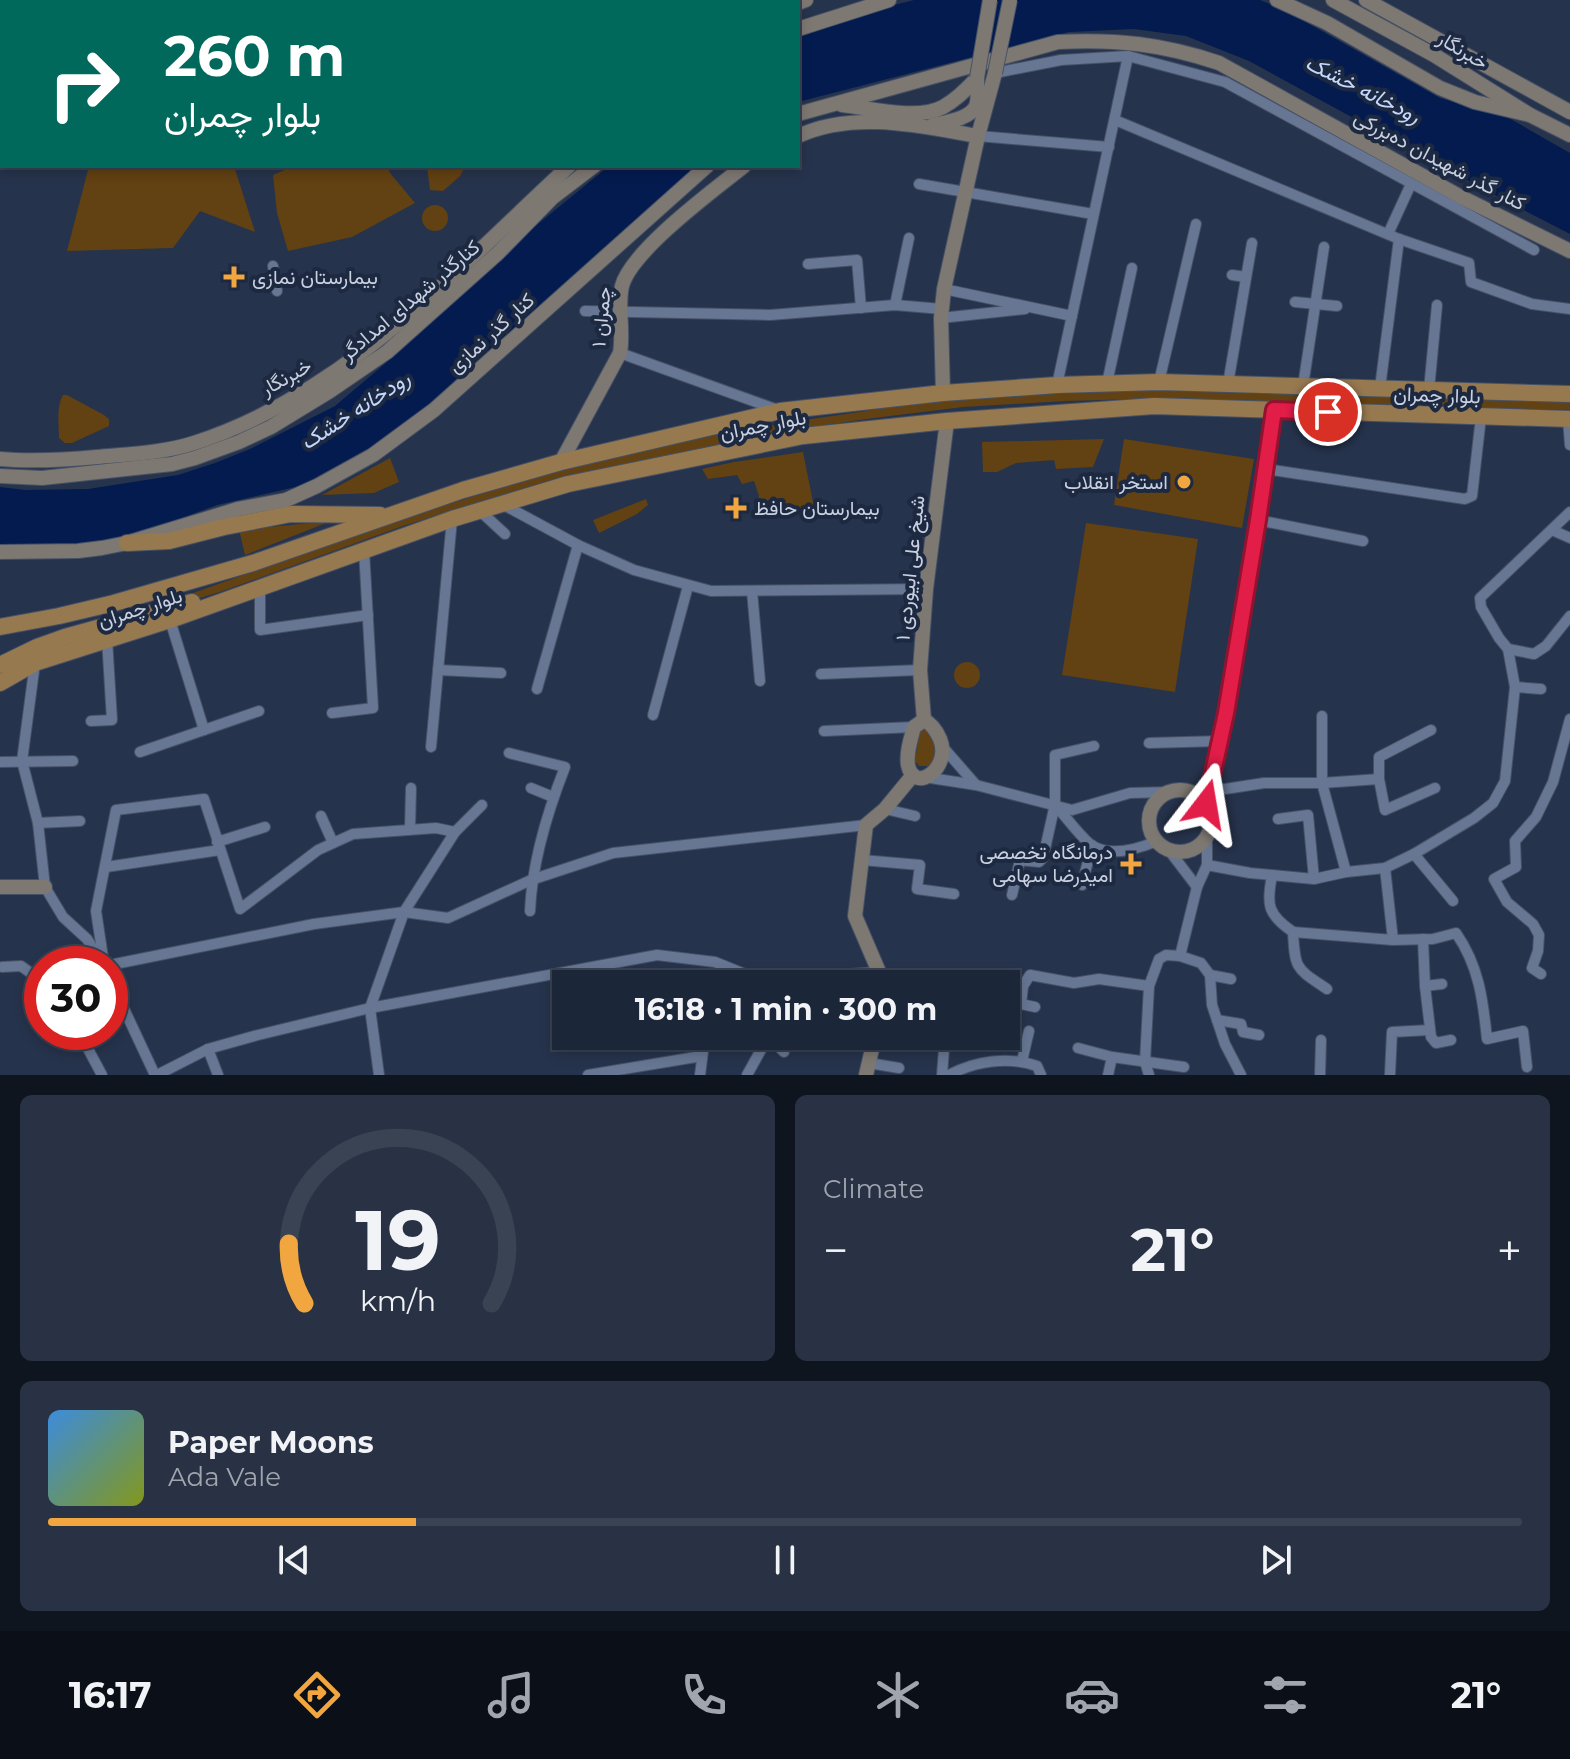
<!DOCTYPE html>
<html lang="en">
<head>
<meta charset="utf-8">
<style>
	:root { --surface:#1c2639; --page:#293244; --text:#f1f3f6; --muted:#a0a5ae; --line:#3a4353; --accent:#f1a63f }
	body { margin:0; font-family:Montserrat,Vazirmatn,sans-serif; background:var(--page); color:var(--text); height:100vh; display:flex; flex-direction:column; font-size:30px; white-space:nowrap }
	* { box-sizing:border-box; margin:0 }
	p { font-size:26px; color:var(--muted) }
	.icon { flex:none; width:44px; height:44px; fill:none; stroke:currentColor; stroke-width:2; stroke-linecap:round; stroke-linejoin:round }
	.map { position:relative; height:1075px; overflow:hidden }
	.drawer { display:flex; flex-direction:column; gap:20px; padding:20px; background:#0f151f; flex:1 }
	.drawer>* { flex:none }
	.guide { position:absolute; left:0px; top:0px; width:800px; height:168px; box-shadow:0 4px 12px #0003,0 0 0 2px var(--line); background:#00695c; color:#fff; overflow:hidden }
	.speed { position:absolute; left:24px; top:946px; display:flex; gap:16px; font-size:40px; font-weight:700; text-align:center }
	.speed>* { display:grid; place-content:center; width:104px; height:104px; border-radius:50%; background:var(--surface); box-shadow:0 4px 12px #0003,0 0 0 2px var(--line); line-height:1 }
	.speed .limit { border:12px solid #d22; background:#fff; color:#111 }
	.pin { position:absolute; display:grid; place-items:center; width:68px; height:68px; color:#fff; margin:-34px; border:4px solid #fff; border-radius:50%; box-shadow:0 2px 8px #0007 }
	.me { position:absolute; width:88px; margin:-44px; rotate:14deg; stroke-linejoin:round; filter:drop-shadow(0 0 6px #0008) }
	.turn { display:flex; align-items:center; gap:28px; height:168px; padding:0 32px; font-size:36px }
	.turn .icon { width:104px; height:104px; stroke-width:2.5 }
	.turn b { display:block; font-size:56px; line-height:68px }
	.big { font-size:60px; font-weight:700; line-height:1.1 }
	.drawer .widget { flex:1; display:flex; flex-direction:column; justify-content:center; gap:12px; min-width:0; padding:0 28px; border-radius:12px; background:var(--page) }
	.drawer .dial { align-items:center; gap:0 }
	.dial svg { height:208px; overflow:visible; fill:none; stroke:var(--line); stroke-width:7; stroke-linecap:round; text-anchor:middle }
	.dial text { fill:var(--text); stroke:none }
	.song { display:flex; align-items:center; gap:24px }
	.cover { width:96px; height:96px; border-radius:12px; background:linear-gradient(135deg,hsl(210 70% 55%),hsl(70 70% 35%)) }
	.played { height:8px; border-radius:4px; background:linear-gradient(90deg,var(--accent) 25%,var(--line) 25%) }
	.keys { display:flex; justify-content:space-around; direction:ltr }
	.heat { display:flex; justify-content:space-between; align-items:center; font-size:44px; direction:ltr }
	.drawer .tiles { flex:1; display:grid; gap:20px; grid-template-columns:1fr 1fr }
	.widget:last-child { grid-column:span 2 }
	.trip { position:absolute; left:552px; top:970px; width:468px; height:80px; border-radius:0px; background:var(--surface); box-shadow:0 4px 12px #0003,0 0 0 2px var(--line); font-weight:700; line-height:80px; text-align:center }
	.tab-bar { display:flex; height:128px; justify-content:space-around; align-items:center; background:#0b0f17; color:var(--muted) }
	.tab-bar .icon { width:56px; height:56px }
	.tab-bar .selected { color:var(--accent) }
	.tab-bar b { font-size:36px; color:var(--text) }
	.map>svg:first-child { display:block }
	.green { fill:#624112 }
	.water { fill:#041b4f }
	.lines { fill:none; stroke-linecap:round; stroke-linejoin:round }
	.street-casing { stroke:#465166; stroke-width:12 }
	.secondary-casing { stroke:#465166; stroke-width:16 }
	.primary-casing { stroke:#465166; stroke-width:18 }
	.street { stroke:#667693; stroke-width:10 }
	.secondary { stroke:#7e7872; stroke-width:14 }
	.primary { stroke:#977950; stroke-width:16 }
	.secondary-bridge-casing { stroke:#465166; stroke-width:16; stroke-linecap:butt }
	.secondary-bridge { stroke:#7e7872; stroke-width:14 }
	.route-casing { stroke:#92132f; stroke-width:20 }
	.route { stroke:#e11d48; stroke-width:14 }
	.poi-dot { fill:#f1a63f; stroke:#1c2941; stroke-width:3 }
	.labels { text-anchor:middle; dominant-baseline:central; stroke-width:8; stroke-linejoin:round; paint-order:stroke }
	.street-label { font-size:20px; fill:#c9d1e1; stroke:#1c2941 }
	.poi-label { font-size:20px; fill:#c9d1e1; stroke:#1c2941; text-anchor:start }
	.water-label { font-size:22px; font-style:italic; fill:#c5d8fb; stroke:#1c2941 }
</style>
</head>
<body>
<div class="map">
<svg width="1570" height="1075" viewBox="0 0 1570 1075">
	<rect width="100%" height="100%" fill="#26334c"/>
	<g class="green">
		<path d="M 89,166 L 234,166 L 255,232 L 200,211 L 173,248 L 67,251 Z"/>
		<path d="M 294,166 L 387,166 L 390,173 L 415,203 L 352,237 L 288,251 L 277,213 L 273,175 Z"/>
		<path d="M 427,166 L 465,166 L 460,176 L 443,191 L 430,190 Z"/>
		<circle cx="435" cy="218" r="13"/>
		<path d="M 1142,390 L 1570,402 L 1570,410 L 1139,399 L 1065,401 L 963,407 L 874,418 L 784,431 L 551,480 L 403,526 L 220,592 L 143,615 L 141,611 C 286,561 430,505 579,466 C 666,443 757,426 846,414 C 872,410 898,405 925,403 C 997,396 1070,393 1142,390 Z"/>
		<path d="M 63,395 L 67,395 L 104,415 L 109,419 L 109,426 L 72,443 L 65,443 L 59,438 C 59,424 56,407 63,395 Z"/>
		<path d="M 1104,439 L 1093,467 L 1056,469 L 1054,460 L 1016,463 L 997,472 L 983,472 L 982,442 Z"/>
		<path d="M 1124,439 L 1254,459 L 1242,528 L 1114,505 Z"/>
		<path d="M 803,452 L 815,512 L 788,516 L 762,517 L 755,505 L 759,496 L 754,481 L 742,484 L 737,475 L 708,479 L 702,469 L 734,462 Z"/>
		<path d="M 390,458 L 399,482 L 374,493 L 322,495 Z"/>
		<path d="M 646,499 L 648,505 L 637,514 L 599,533 L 593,520 Z"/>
		<path d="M 331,521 L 245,555 L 239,530 Z"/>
		<path d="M 1086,523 L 1198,539 L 1175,692 L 1062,675 Z"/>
		<circle cx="967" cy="675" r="13"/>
		<path d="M 926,726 C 933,740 942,753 929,766 L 919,766 L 915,761 L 920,728 Z"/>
	</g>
	<g class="water">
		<path d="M 914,0 L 1260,0 L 1283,9 L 1440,98 L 1507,117 L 1570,153 L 1570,234 L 1487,191 L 1249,61 L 1186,36 L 1134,29 L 1069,32 L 798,102 L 798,38 L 867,12 Z"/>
		<path d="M 609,166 L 699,166 L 427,407 L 368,449 L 304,485 L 217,505 L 152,529 L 103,544 L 0,544 L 0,487 L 25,490 L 88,489 L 178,475 L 215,463 L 250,449 L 335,406 L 387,362 L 505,251 Z"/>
	</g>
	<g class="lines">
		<defs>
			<g id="street">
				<path d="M 995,73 L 1061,60 L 1128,56 L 1225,82 L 1534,250"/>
				<path d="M 1115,120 L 1399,239 L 1469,263 L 1471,282 L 1532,304 L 1570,309"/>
				<path d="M 978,136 L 1109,147"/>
				<path d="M 919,184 L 1093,214"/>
				<path d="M 1388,234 L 1411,184"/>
				<path d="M 808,264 L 857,260 L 861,308"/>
				<path d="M 273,266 L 277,291"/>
				<path d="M 1232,275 L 1246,277"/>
				<path d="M 944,289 L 1072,316"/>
				<path d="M 1295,302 L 1337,306"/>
				<path d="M 895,305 L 909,238"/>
				<path d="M 585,311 L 770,315 L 895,305 L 942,309"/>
				<path d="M 941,318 L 1025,309"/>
				<path d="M 620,353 L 778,410"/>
				<path d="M 1159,382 L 1196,224"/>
				<path d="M 1107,383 L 1132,268"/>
				<path d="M 1228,384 L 1252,243"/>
				<path d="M 1057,385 L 1128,56"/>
				<path d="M 1303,386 L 1324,247"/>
				<path d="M 1380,388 L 1399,239"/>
				<path d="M 1429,390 L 1437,305"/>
				<path d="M 1568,419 L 1570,445"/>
				<path d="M 1266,469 L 1465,499 L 1472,496 L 1481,417"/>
				<path d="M 502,504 L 578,545 L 634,570 L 711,591 L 926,589"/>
				<path d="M 480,511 L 505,534"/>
				<path d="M 1258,520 L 1363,541"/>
				<path d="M 1552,530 L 1570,538"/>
				<path d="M 260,587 L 260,630 L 368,615"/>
				<path d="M 752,591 L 760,681"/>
				<path d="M 170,620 L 204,730"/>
				<path d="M 1508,649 L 1534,654 L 1546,646 L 1570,616"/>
				<path d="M 35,663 L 22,761 L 38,823 L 45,887 L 63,917 L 87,939 L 102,963"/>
				<path d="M 438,670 L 501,673"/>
				<path d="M 821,674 L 920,670"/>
				<path d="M 1515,687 L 1541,689"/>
				<path d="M 537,689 L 578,545"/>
				<path d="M 332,713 L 373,708 L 364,550"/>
				<path d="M 653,715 L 688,586"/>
				<path d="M 1322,716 L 1322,783 L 1346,872"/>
				<path d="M 91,721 L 112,720 L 107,639"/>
				<path d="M 1431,730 L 1379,757 L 1379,779 L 1385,810 L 1435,788"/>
				<path d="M 824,731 L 914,727"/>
				<path d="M 1149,743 L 1221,741"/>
				<path d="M 942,746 L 976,785"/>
				<path d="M 431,747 L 452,519"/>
				<path d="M 140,752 L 259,711"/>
				<path d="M 509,753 L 565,767 C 547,813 532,862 530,911"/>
				<path d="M 0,762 L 73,761"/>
				<path d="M 924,777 L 976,785 L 1072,810 L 1130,793 L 1170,792"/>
				<path d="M 531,788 L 553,797"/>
				<path d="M 1209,789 L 1225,789 L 1264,783 L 1322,783 L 1379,779"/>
				<path d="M 1056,806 C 1067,818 1078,834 1090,844 C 1109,858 1138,849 1157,841"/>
				<path d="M 885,809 L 915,816"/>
				<path d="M 321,816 L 333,843"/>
				<path d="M 1278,819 L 1308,815 L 1314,879"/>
				<path d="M 38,823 L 80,821"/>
				<path d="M 410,829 L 411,788"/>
				<path d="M 455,832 L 482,805"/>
				<path d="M 217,842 L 265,827"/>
				<path d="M 1168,849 L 1197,887"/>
				<path d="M 1414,854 L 1453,901"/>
				<path d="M 862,860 L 920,865 L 917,889 L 954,894"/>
				<path d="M 1207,865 L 1250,873 L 1314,879 L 1346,872 L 1385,868 L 1414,854 L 1474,818 L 1493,803 L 1505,781 L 1515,687 L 1508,649 L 1499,638 L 1481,607 L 1480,598 L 1570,512"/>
				<path d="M 106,867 L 220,850"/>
				<path d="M 1385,868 L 1393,940"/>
				<path d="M 1272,876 C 1266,905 1268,915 1293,932 C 1295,970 1296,968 1327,989"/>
				<path d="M 1082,885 L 1092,845"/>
				<path d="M 1012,895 L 1020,860 L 1039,862 L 1043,858 L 1055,804 L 1055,755 L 1094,746"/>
				<path d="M 1293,932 L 1393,940 L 1433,939 L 1456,933 C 1479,966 1483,1000 1487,1039 L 1523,1031 L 1527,1067"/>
				<path d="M 1423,939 L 1425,986 L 1431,1037 L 1436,1043 L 1451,1040"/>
				<path d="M 1180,956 L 1201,963 L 1210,975 L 1212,1005 L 1225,1044 L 1241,1075"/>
				<path d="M 104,964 L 96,911 L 116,810 L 204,799 L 240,909 L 318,850 L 353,834 L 436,828 L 455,832 L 404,912 L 370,1008 L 379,1075"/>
				<path d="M 110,965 L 314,924 L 404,912 L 448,918 L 531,880 L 613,853 L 866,825"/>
				<path d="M 2,967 L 21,966 L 42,981"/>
				<path d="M 1541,974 L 1532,968 L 1538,951 L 1539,935 L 1533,924 L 1507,902 L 1494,879 L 1516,867 L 1515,841 L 1536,817 L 1553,782 L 1570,719"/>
				<path d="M 1210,975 L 1231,979"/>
				<path d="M 822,976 L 879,972"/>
				<path d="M 110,979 L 155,1075"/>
				<path d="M 887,982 L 941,984"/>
				<path d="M 961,984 L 1004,982 L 1023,986"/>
				<path d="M 1425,986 L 1442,984"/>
				<path d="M 1035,1007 L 1021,1004 L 1023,986 L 1030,975 L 1074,983 L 1099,979 L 1149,986"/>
				<path d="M 1217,1020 L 1241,1024 L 1243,1032 L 1259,1035"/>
				<path d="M 79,1032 L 102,1075"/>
				<path d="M 779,1036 L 775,1043 L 784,1052"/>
				<path d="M 1078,1048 L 1112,1057 L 1184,1067"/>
				<path d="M 208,1049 L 218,1075"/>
				<path d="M 1022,1061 L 1029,1031"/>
				<path d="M 869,1063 L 899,1068"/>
				<path d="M 1390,1074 L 1392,1032 L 1430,1030"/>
				<path d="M 157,1075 L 208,1049 L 258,1035 L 370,1008 L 657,955 L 715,962 L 757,979 L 764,984"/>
				<path d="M 588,1075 L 702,1056"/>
				<path d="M 700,1075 L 705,1036"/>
				<path d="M 747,1075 L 762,1048 L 761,1036"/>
				<path d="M 942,1075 L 944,1049"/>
				<path d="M 949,1075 C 975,1061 1008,1056 1037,1066 L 1041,1075"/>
				<path d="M 1108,1075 L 1112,1057"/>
				<path d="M 1149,1075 L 1145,1062 L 1149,986 L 1159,959 L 1166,955 L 1180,956 L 1197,887 L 1207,865 L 1207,837"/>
				<path d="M 1320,1075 L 1321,1040"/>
			</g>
			<g id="secondary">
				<path d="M 1277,0 L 1327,23 L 1440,88 L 1475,102 L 1530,115"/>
				<path d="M 1333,0 L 1434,55 L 1530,115 L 1570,135"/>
				<path d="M 1366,0 L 1570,112"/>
				<path d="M 757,2 L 762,0"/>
				<path d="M 798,3 L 806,0"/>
				<path d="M 798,29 L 889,0"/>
				<path d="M 842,105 C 870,108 917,121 943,107 C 956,100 967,89 977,78"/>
				<path d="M 798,114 L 1058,42 C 1116,39 1163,44 1219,63 L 1461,197 L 1570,251"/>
				<path d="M 933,125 C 946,122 970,119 976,106 C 979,98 977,86 977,78"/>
				<path d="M 798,136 C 854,110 920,126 978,136"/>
				<path d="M 943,393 L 941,318 L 944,289 L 978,136 L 995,73"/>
				<path d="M 0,459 C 33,462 64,460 97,457 C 130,454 163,453 194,443 C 346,394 455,271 569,166"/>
				<path d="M 561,462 L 620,353 C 624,331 617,308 622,286 C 631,251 714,190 744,166"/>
				<path d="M 0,476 L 42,478 L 172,464 L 195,458 L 239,442 L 271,427 L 330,391 L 387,352 L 498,253 L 552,198 L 594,166"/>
				<path d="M 0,552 L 78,551 L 102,548 L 127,543 L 238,509 L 286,500 L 317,486 L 373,455 L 434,410 L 707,166"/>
				<path d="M 924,720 L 920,670 L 926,589 L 947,421"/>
				<path d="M 924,720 C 932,724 936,730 940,739 C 952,768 914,795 908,765 C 906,753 911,738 914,727 Z"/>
				<circle cx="1180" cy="821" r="31"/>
				<path d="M 1207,799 C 1237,671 1256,540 1274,410"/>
				<path d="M 0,887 L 45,887"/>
				<path d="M 886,984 L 887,982 L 879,972 L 855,916 L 866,825 L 885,809 L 913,775"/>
				<path d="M 866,1075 L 875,1036"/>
			</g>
			<g id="primary">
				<path d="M 127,543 L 169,541 L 224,527 L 291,514 L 380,515"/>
				<path d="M 0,627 L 59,616 L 114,603 L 253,563 L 463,490 L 561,462 L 780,411 L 943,393 L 1057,385 L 1159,382 L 1570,394"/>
				<path d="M 0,665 L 37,647 L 65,637 L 192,602"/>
				<path d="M 0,683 L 35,663 L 170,620 L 452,519 L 568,484 L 803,436 L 947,421 L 1154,406 L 1570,419"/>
			</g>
		</defs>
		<use href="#street" class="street-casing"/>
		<use href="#secondary" class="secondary-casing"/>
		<use href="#primary" class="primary-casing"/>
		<use href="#street" class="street"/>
		<use href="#secondary" class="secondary"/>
		<use href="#primary" class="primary"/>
		<defs>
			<g id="secondary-bridge">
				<path d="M 995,73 L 1010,0"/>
				<path d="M 977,78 L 990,0"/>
			</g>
		</defs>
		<use href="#secondary-bridge" class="secondary-bridge-casing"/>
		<use href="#secondary-bridge" class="secondary-bridge"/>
	</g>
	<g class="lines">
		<defs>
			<path id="route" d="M 1206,804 L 1226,713 L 1258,520 L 1274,410 L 1328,412"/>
		</defs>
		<use href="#route" class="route-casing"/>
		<use href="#route" class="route"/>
	</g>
	<g class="poi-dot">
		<path d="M230 265h8v8h8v8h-8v8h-8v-8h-8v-8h8z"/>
		<circle cx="1184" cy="482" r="8"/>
		<path d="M732 496h8v8h8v8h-8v8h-8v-8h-8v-8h8z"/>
		<path d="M1127 852h8v8h8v8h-8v8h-8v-8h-8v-8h8z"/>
	</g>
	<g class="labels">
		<g class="street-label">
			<text transform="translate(1463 50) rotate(31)">خبرنگار</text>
			<text transform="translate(1440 160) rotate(28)">کنار گذر شهیدان ده‌بزرکی</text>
			<text transform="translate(410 300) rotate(-40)">کنارگذر شهدای امدادگر</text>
			<text transform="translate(601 317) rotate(-85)">چمران ۱</text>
			<text transform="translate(491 333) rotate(-42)">کنار گذر نمازی</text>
			<text transform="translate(286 377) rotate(-29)">خبرنگار</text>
			<text transform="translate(1437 395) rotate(2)">بلوار چمران</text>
			<text transform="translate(763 425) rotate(-11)">بلوار چمران</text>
			<text transform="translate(910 568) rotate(-84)">شیخ علی ابیوردی ۱</text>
			<text transform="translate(140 608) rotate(-18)">بلوار چمران</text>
		</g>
		<g class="poi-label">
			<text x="252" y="277">بیمارستان نمازی</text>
			<text x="1168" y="482" text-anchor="end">استخر انقلاب</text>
			<text x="754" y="508">بیمارستان حافظ</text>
			<text x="1113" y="852" text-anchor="end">درمانگاه تخصصی<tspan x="1113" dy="23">امیدرضا سهامی</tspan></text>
		</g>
		<g class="water-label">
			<text transform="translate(1363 89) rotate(27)">رودخانه خشک</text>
			<text transform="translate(355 410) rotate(-33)">رودخانه خشک</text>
		</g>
	</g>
</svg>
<div class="speed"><div class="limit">30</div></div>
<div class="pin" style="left:1328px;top:412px;background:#d93025"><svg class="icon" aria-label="arrive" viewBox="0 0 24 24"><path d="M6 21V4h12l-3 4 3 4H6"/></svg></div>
<svg class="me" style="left:1206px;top:804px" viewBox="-20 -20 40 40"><path d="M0-17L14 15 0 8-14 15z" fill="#e11d48" stroke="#fff" stroke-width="4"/></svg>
<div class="trip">16:18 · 1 min · 300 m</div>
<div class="guide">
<div class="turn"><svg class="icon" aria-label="right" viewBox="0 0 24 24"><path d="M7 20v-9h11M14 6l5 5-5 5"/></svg><div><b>260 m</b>بلوار چمران</div></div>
</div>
</div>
<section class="drawer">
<div class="tiles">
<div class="widget dial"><svg viewBox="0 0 100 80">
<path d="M14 69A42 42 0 1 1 86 69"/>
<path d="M14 69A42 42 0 0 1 8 46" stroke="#f1a63f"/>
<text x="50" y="56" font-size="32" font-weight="700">19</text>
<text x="50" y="72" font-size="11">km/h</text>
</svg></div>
<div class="widget"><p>Climate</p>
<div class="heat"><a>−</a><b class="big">21°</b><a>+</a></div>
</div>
<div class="widget">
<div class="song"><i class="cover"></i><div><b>Paper Moons</b><p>Ada Vale</p></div></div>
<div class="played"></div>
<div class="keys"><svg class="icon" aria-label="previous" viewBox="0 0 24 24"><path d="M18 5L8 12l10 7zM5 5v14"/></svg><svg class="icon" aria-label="pause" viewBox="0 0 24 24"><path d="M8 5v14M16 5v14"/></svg><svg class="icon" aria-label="next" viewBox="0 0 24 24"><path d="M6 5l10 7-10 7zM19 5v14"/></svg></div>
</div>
</div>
</section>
<nav class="tab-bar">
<b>16:17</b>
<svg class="icon selected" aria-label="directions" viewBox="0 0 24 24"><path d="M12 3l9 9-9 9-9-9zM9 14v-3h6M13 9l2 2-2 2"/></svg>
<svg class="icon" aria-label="music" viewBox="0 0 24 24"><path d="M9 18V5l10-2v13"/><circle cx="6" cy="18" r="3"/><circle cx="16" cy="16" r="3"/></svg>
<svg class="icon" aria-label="phone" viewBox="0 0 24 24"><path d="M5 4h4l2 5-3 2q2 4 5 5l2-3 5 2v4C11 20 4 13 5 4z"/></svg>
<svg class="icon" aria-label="climate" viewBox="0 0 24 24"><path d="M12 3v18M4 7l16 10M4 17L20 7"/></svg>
<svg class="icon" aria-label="car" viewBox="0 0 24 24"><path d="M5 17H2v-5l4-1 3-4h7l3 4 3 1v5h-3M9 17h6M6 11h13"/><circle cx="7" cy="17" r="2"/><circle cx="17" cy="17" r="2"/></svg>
<svg class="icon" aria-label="filters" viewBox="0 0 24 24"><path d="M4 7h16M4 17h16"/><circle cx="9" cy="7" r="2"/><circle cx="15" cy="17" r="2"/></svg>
<b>21°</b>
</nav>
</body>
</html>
